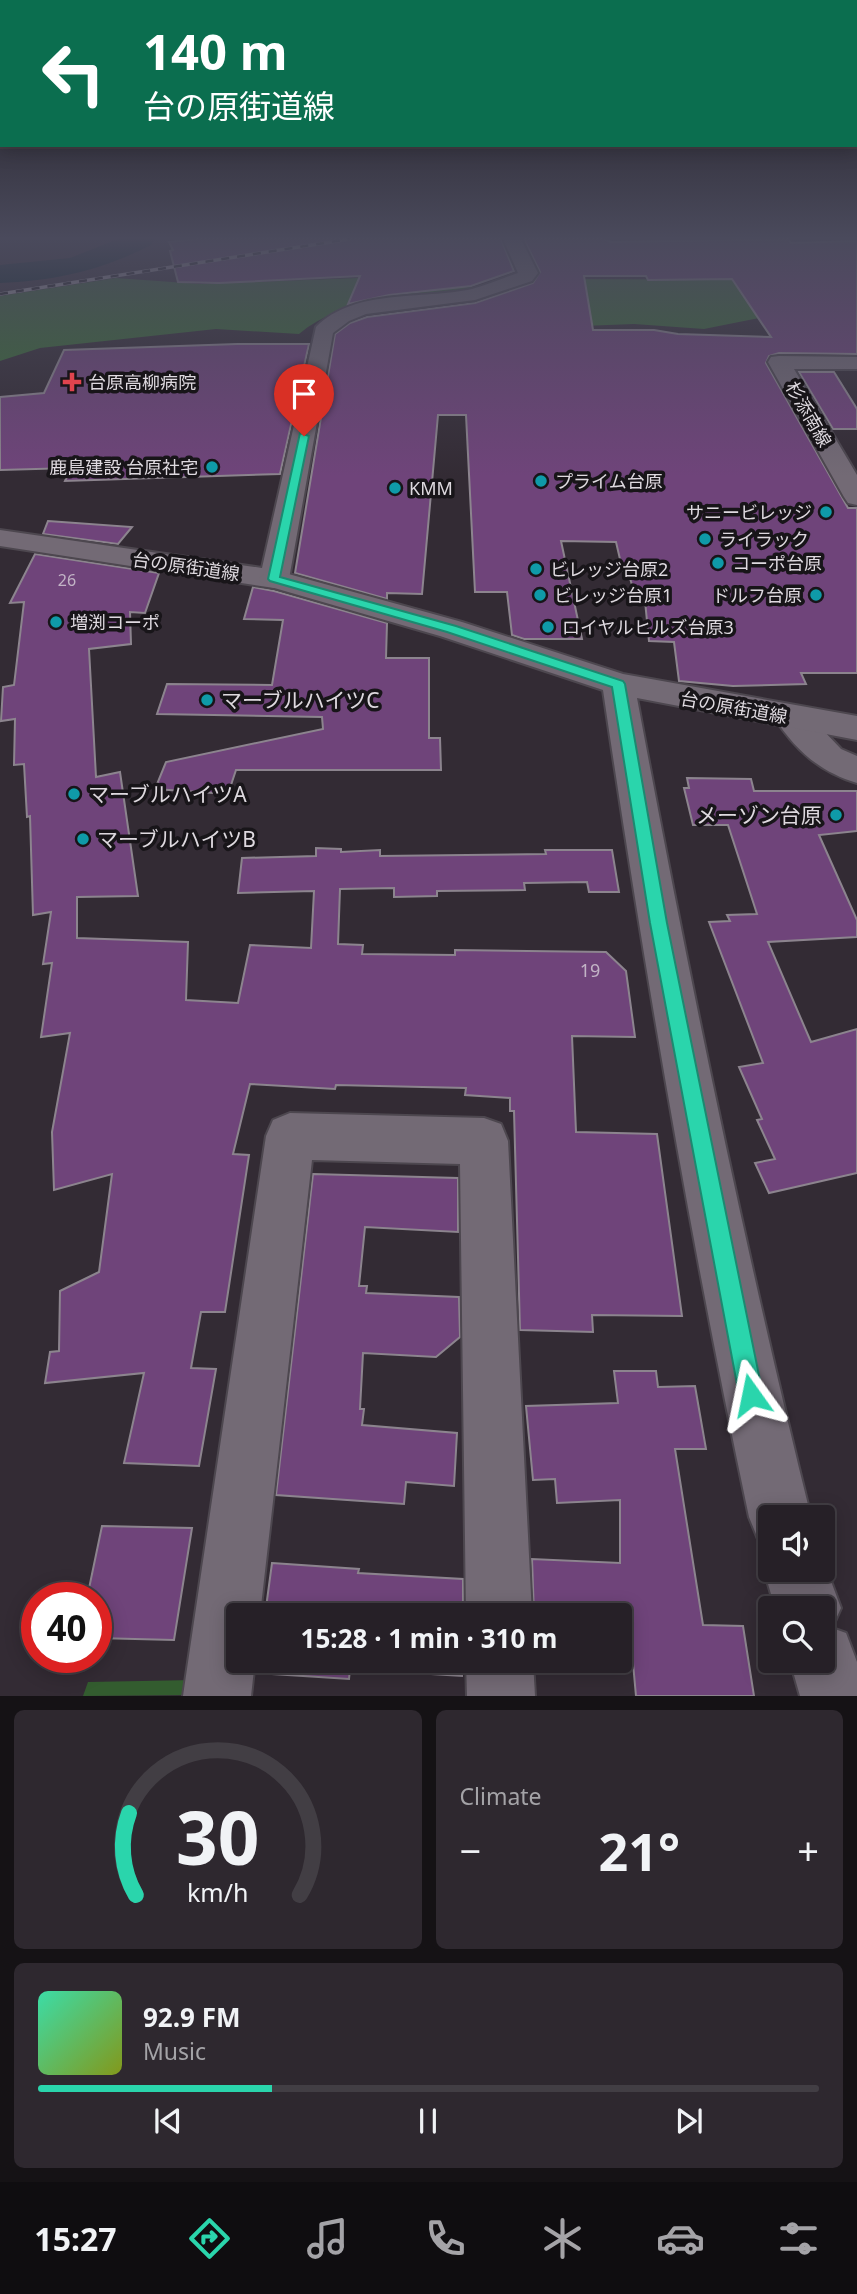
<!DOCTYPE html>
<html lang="en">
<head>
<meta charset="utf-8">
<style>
	:root { --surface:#262027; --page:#2e282f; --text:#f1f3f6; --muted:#a4a3a7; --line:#423e44; --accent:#2ad5ac }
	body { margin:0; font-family:"Noto Sans","Noto Sans JP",sans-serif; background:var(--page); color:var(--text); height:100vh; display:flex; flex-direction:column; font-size:26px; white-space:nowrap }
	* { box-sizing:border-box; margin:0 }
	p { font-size:23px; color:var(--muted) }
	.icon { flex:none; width:38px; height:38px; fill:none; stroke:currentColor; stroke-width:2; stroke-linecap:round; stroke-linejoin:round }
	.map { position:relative; height:1696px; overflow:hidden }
	.sheet { display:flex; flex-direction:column; gap:14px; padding:14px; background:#151215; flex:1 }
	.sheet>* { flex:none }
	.hud { position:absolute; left:0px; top:0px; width:858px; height:147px; box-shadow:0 4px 18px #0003,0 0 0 2px var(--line); background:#0b6e4f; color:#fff; overflow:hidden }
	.fabs { position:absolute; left:758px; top:1505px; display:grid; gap:14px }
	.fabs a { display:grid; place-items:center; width:77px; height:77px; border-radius:7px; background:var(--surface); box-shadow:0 4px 18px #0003,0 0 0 2px var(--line); font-size:35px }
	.speed { position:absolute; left:21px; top:1582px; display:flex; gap:14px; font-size:35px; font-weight:700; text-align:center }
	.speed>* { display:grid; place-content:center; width:91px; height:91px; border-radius:50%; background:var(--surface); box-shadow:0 4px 18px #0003,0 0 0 2px var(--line); line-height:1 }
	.speed .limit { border:10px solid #d22; background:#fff; color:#111 }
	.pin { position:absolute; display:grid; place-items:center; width:60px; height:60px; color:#fff; margin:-72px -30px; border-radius:50% 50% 50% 0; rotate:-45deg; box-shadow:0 0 7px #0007 }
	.pin .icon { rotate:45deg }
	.me { position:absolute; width:77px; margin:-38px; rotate:348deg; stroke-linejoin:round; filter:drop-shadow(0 0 5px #0008) }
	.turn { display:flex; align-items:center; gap:24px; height:147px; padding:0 28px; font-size:32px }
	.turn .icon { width:91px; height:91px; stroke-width:2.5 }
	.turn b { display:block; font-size:49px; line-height:60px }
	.big { font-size:52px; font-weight:700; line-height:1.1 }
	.sheet .tile { flex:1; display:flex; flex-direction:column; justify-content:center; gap:10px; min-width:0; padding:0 24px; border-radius:10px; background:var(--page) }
	.sheet .dial { align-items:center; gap:0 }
	.dial svg { height:182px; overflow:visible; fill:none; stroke:var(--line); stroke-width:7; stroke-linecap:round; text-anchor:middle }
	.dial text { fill:var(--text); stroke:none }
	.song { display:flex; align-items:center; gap:21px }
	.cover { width:84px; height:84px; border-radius:10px; background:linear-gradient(135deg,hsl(160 70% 55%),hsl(70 70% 35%)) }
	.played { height:7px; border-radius:4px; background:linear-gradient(90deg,var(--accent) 30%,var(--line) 30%) }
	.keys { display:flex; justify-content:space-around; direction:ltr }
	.heat { display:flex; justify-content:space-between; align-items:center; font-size:38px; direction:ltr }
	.sheet .tiles { flex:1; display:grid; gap:14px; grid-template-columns:1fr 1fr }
	.tile:last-child { grid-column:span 2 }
	.trip { position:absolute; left:226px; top:1603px; width:406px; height:70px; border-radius:7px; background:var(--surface); box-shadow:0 4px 18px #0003,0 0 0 2px var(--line); font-weight:700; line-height:70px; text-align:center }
	.dock { display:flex; height:112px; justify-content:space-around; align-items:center; background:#0f0d10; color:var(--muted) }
	.dock .icon { width:49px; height:49px }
	.dock .current { color:var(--accent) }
	.dock b { font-size:32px; color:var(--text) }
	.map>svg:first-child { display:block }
	.green { fill:#335c2f }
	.forest { fill:#3a6b35 }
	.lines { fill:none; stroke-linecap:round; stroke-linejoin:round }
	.river { fill:#001f26; fill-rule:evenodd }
	.building { fill:#6f447a; stroke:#8c848e; stroke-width:2; fill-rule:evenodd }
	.street-casing { stroke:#4d474f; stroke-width:4 }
	.secondary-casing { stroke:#4d474f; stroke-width:4 }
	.street { fill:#736a75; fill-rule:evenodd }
	.secondary { fill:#736a75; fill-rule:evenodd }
	.rail-casing { stroke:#b1abb2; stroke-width:3.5 }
	.rail { stroke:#181519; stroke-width:2.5; stroke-dasharray:8; stroke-linecap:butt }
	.route { fill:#2ad5ac; stroke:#1b8a70; stroke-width:2 }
	.health-dot { fill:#e0444e; stroke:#181519; stroke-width:2.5 }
	.culture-dot { fill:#0f9aa8; stroke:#181519; stroke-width:2.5 }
	.labels { text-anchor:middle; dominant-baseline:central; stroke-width:7; stroke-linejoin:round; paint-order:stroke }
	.far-number-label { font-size:16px; fill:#c2b4c6 }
	.far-poi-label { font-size:18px; fill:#ded9df; stroke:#181519; text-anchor:start }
	.far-street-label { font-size:18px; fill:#ded9df; stroke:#181519 }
	.number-label { font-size:18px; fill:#c2b4c6 }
	.poi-label { font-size:21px; fill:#ded9df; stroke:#181519; text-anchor:start }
</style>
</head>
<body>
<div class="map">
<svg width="857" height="1696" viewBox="0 0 857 1696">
	<rect width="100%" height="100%" fill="#332b34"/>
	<path class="green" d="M 195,1680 L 192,1695 L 83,1696 L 88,1682 Z"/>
	<g class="forest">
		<path d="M 116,278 L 200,284 L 357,278 L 476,282 L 471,288 C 415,296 344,296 299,334 L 216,329 L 40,348 L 0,361 L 0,296 Z"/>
		<path d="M 544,279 L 819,280 L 764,317 L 704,329 L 634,324 L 557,327 Z"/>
	</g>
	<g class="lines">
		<path class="river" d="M 118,239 L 155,239 L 151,245 C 102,270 55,281 0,283 L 0,265 L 70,258 Z"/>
	</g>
	<g class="building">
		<path d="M 197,239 L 501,239 L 514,271 L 471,286 L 389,295 L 348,304 L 360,276 L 219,283 L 178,282 L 170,251 L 173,250 L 169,242 Z"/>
		<path d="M 524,239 L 604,239 L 611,242 L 788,239 L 791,243 L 857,241 L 857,354 L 779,353 L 769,356 L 766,363 L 848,508 L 857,508 L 857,673 L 801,673 L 806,684 L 733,686 L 679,681 L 674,642 L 649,641 L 645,601 L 637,601 L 628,572 L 623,572 L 616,542 L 561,541 L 582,639 L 524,639 L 512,635 L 507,592 L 475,592 L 466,415 L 438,415 L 422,594 L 387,593 L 387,599 L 295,573 L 335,334 L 350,323 L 367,317 L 475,303 L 533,283 L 540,272 ZM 584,276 L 646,276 L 648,280 L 732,279 L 771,337 L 678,334 L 654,330 L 593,330 Z"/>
		<path d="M 237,344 L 309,344 L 280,474 L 65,481 L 71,468 L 0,470 L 0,397 L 44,393 L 64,350 Z"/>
		<path d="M 799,372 L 834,372 L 857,409 L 857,429 L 833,429 Z"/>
		<path d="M 48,521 L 132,527 L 118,544 L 43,534 Z"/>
		<path d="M 35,554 L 159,573 L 145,613 L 130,612 L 131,644 L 89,649 L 96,777 L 120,772 L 138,896 L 77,897 L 77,938 L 188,942 L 186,1000 L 238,1003 L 250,945 L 311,948 L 314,891 L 238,893 L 242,858 L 316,856 L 316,848 L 341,849 L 341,852 L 380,850 L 380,856 L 546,854 L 545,850 L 612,850 L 619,892 L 589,892 L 587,882 L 524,883 L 525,890 L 437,891 L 437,896 L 394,897 L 394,888 L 340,889 L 338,944 L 363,945 L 362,954 L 455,955 L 455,950 L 606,952 L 626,971 L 635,1037 L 572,1036 L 576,1132 L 657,1134 L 682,1316 L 592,1315 L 593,1332 L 520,1330 L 514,1111 L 510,1111 L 510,1098 L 465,1095 L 466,1088 L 336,1085 L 335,1089 L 250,1084 L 233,1154 L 249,1155 L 225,1312 L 201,1312 L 191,1368 L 216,1369 L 199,1466 L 124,1463 L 144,1373 L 45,1383 L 50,1352 L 59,1351 L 60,1291 L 99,1272 L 112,1174 L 54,1190 L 52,1132 L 70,1033 L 41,1037 L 52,963 L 43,964 L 51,912 L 33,915 L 30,816 L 27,817 L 24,764 L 14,765 L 15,719 L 1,721 L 3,687 L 14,685 L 24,602 L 10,603 Z"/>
		<path d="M 253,587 L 274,591 L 387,623 L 386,658 L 429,658 L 429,738 L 440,738 L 441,770 L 236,770 L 228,794 L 155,789 L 166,762 L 323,729 L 322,717 L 157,714 L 167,684 L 272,685 L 283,620 L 244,619 Z"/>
		<path d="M 687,778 L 751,779 L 754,791 L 857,791 L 857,831 L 819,835 L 857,920 L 857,937 L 768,942 L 811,1042 L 857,1029 L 857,1173 L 769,1193 L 755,1163 L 775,1159 L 757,1120 L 762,1119 L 739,1067 L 763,1063 L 709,922 L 730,921 L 727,915 L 757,914 L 728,825 L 693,825 L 684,788 L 689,788 Z"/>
		<path d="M 313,1174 L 458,1178 L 458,1232 L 365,1227 L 359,1286 L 367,1286 L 366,1293 L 459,1297 L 460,1337 L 436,1357 L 363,1353 L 360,1409 L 364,1409 L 362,1425 L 457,1433 L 454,1486 L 406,1482 L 404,1504 L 276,1495 Z"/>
		<path d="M 614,1371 L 656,1371 L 658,1387 L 695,1386 L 706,1449 L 675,1449 L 703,1625 L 743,1626 L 754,1696 L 636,1696 L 632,1652 L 620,1651 L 620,1615 L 534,1615 L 532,1559 L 620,1563 L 620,1500 L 557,1503 L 555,1479 L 533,1480 L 526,1406 L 618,1403 Z"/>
		<path d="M 102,1526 L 192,1528 L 174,1640 L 96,1638 L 96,1598 L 87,1598 Z"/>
		<path d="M 272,1563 L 359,1569 L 358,1573 L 463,1579 L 463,1615 L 265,1615 Z"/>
		<path d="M 259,1661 L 462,1661 L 462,1676 L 350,1669 L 349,1679 L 257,1673 Z"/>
	</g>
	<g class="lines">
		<defs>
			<g id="street">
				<path d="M 503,239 L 521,239 L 538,273 L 532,281 L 475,300 L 366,314 L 349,321 L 333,333 L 289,579 L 284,585 L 274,588 L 0,546 L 0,530 L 262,568 L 316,327 C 355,288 422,300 472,289 C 488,285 503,278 518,273 Z"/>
				<path d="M 779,356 L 857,357 L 857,369 L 794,369 L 857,475 L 857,505 L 848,503 L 844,497 L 768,362 L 771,357 Z"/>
				<path d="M 791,706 L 803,709 L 841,749 L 857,756 L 857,783 C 820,772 795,750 774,717 L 779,709 Z"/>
				<path d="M 290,1113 L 484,1118 L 501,1124 L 508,1141 L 532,1615 L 466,1615 L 460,1164 L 312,1160 L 260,1615 L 238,1615 L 238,1661 L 255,1661 L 251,1696 L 183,1696 L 266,1136 L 273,1120 Z"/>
				<path d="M 466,1661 L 533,1661 L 535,1696 L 467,1696 Z"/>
			</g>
			<g id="secondary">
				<path d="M 274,570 L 462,622 L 623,674 L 857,716 L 857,740 L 637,698 C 688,973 744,1246 811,1517 L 770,1517 L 770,1544 L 758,1539 L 749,1517 C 691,1243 644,967 603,690 L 440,636 L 264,585 L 259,579 L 264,573 Z"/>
				<path d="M 770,1556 L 770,1570 L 822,1570 L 822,1557 L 841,1608 L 832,1628 L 846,1633 L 857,1662 L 857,1696 L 800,1696 L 790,1661 L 822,1661 L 822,1608 L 775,1608 L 764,1570 Z"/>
			</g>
		</defs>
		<use href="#street" class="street-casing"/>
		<use href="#secondary" class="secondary-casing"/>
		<use href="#street" class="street"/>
		<use href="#secondary" class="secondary"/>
		<defs>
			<path id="rail" d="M 0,294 L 350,239"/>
		</defs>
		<use href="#rail" class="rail-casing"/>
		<use href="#rail" class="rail"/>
	</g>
	<linearGradient id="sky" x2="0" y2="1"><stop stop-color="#1c181d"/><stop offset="0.5" stop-color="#4a4a5c"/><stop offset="1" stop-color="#4a4a5c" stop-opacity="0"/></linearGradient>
	<rect width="857" height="476" fill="url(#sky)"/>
	<path class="route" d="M 300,433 L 309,436 L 280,577 L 456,626 L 623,681 L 625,684 L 667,923 L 763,1395 L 760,1403 L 751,1407 L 743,1403 L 739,1395 L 650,923 L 612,687 L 447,632 L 270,581 L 268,579 Z"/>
	<path class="health-dot" d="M68.5 371.5h7v7h7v7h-7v7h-7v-7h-7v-7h7z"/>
	<g class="culture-dot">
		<circle cx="212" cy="467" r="7"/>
		<circle cx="541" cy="481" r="7"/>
		<circle cx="395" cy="488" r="7"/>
		<circle cx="826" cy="512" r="7"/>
		<circle cx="705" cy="539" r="7"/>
		<circle cx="718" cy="563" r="7"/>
		<circle cx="536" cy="569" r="7"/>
		<circle cx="540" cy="595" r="7"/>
		<circle cx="816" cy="595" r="7"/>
		<circle cx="56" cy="622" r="7"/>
		<circle cx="548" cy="627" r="7"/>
		<circle cx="207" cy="700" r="7"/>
		<circle cx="74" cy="794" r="7"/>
		<circle cx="836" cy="815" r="7"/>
		<circle cx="83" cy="839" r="7"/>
	</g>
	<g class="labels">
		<g class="far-number-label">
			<text x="67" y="580">26</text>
		</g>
		<g class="far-poi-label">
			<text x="88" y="382">台原高柳病院</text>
			<text x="198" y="467" text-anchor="end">鹿島建設 台原社宅</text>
			<text x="555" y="481">プライム台原</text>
			<text x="409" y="488">KMM</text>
			<text x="812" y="512" text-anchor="end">サニービレッジ</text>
			<text x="719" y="539">ライラック</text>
			<text x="732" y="563">コーポ台原</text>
			<text x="550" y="569">ビレッジ台原2</text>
			<text x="554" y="595">ビレッジ台原1</text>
			<text x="802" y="595" text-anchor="end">ドルフ台原</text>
			<text x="70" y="622">増渕コーポ</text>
			<text x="562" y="627">ロイヤルヒルズ台原3</text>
		</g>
		<g class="far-street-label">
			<text transform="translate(809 414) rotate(60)">杉添南線</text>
			<text transform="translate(186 566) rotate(8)">台の原街道線</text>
			<text transform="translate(734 707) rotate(10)">台の原街道線</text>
		</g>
		<g class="number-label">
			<text x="590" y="970">19</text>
		</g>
		<g class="poi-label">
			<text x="221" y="700">マーブルハイツC</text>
			<text x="88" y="794">マーブルハイツA</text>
			<text x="822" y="815" text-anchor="end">メーゾン台原</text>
			<text x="97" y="839">マーブルハイツB</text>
		</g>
	</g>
</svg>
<div class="fabs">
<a><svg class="icon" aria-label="sound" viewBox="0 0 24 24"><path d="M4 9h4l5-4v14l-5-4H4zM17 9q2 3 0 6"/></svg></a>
<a><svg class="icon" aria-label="search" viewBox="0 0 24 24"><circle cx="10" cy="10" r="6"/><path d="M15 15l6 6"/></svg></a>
</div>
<div class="speed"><div class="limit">40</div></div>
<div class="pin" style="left:304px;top:436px;background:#d93025"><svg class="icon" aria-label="arrive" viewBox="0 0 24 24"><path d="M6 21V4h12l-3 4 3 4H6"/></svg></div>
<svg class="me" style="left:751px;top:1395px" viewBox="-20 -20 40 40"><path d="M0-17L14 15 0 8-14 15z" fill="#2ad5ac" stroke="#fff" stroke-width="4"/></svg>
<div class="trip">15:28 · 1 min · 310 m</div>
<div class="hud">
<div class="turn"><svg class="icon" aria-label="left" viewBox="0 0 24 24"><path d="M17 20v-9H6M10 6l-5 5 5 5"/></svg><div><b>140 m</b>台の原街道線</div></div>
</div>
</div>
<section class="sheet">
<div class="tiles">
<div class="tile dial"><svg viewBox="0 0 100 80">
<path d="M14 69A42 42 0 1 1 86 69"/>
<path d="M14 69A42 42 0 0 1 11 33" stroke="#2ad5ac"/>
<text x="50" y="56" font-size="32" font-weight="700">30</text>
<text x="50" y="72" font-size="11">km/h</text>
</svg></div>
<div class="tile"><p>Climate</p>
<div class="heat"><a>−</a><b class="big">21°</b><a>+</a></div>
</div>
<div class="tile">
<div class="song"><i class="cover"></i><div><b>92.9 FM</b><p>Music</p></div></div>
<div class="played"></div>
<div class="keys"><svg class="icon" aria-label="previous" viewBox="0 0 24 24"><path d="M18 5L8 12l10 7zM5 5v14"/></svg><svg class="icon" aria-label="pause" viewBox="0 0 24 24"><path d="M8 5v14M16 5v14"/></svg><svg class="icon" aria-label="next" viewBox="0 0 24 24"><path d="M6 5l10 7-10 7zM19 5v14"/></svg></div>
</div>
</div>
</section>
<nav class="dock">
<b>15:27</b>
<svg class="icon current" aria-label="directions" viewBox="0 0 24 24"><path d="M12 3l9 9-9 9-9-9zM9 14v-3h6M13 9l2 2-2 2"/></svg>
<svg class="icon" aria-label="music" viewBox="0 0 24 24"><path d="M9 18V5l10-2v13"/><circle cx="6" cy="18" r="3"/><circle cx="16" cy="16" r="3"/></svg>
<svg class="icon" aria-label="phone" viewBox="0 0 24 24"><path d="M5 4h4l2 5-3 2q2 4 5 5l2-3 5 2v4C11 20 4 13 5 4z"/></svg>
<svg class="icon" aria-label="climate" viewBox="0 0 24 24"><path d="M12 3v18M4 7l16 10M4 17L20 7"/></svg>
<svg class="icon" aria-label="car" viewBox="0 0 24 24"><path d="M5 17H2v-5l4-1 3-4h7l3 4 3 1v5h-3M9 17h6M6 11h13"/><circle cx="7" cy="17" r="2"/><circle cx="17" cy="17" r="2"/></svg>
<svg class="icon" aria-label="filters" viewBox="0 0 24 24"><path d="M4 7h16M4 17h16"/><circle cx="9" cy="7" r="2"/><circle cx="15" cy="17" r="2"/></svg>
</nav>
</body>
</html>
